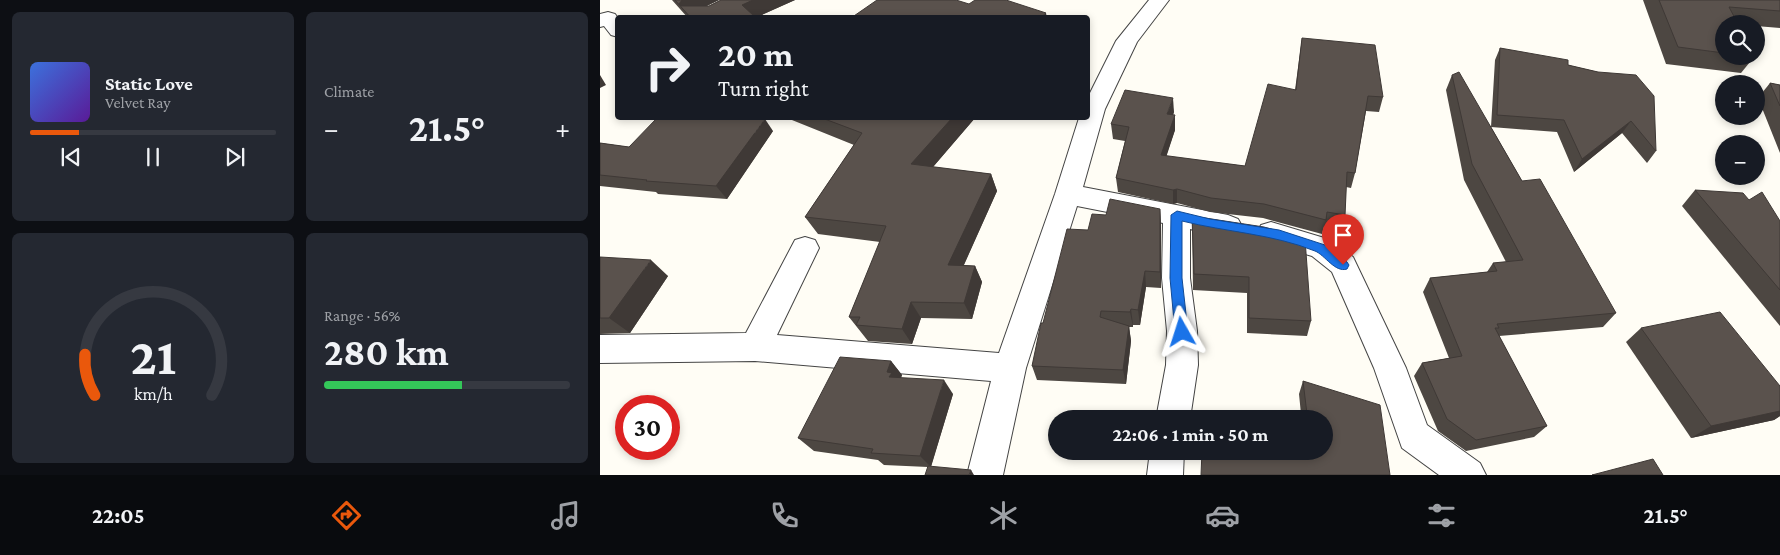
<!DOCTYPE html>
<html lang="en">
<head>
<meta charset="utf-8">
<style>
	:root { --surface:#171b24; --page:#242831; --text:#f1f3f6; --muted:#9ea1a6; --line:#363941; --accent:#ea580c }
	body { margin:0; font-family:"Crimson Pro",serif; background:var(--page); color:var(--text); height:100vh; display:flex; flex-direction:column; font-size:19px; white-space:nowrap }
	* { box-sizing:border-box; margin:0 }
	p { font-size:16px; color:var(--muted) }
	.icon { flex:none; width:28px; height:28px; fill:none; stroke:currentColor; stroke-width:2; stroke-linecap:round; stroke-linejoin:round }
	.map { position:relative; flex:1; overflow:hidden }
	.panel { display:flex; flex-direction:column; gap:12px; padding:12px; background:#0d0f14; width:600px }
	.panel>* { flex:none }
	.guide { position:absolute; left:15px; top:15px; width:475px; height:105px; border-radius:5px; box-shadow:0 2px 8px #0003; background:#171b24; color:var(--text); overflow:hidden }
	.tools { position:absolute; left:1115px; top:15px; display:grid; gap:10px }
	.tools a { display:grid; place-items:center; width:50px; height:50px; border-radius:50%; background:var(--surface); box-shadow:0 2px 8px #0003; font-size:25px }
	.speed { position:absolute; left:15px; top:395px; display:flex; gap:10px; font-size:25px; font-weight:700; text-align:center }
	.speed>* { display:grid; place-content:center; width:65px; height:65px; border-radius:50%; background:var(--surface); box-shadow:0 2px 8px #0003; line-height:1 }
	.speed .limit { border:8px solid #d22; background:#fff; color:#111 }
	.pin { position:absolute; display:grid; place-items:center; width:42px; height:42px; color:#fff; margin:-51px -21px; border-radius:50% 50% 50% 0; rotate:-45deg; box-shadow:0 0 5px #0007 }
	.pin .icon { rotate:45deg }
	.me { position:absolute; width:55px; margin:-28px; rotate:354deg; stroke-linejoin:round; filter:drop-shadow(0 0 4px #0008) }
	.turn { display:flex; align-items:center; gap:18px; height:105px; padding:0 20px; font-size:22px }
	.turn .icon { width:65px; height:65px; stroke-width:2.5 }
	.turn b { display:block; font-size:35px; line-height:42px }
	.big { font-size:38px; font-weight:700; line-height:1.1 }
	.panel .widget { flex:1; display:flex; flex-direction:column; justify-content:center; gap:8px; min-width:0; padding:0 18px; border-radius:8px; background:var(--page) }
	.panel .dial { align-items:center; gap:0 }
	.dial svg { height:130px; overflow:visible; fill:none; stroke:var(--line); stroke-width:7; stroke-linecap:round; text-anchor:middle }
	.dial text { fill:var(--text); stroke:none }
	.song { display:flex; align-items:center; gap:15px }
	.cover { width:60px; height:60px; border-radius:8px; background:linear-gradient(135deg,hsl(220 70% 55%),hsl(270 70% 35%)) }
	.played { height:5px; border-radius:2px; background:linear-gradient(90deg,var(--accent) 20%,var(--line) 20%) }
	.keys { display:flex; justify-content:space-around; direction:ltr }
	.heat { display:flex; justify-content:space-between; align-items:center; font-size:28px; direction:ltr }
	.charge { height:8px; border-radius:4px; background:linear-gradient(90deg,#34c759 56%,var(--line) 0) }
	.panel .tiles { flex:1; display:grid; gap:12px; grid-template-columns:repeat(2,1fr) }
	.trip { position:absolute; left:448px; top:410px; width:285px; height:50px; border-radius:25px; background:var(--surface); box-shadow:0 2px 8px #0003; font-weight:700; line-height:50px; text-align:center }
	.menu { display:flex; height:80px; justify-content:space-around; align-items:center; background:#090b0e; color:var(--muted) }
	.menu .icon { width:35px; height:35px }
	.menu .selected { color:var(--accent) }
	.menu b { font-size:22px; color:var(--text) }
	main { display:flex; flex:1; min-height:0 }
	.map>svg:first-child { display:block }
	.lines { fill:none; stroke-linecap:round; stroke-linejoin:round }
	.minor-casing { stroke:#444; stroke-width:2 }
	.minor { fill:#fff; fill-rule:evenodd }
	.wall { fill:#4d4742 }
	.shaded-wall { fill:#3f3936 }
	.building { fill:#5a524d; stroke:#3f3936 }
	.route { fill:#1a73e8; stroke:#114b97 }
</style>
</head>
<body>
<main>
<section class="panel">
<div class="tiles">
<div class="widget">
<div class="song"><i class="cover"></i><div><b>Static Love</b><p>Velvet Ray</p></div></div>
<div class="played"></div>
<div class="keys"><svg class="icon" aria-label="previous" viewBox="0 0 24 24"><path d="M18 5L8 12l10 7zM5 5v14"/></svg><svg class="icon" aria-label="pause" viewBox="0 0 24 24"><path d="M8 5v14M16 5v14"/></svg><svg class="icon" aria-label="next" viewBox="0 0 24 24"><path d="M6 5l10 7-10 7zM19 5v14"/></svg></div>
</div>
<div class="widget"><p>Climate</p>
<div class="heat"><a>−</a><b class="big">21.5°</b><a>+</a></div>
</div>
<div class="widget dial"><svg viewBox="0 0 100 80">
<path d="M14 69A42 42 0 1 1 86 69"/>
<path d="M14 69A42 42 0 0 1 8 44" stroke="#ea580c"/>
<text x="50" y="56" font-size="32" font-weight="700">21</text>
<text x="50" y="72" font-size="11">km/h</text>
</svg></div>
<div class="widget"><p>Range · 56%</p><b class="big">280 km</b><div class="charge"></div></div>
</div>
</section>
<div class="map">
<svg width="1180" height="475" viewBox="0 0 1180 475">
	<rect width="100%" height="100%" fill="#fffdf5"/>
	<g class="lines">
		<defs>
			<g id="minor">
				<path d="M 549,0 L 569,0 L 537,42 L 505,109 L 483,187 L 628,215 L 638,219 L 642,226 L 638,233 L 628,237 L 590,229 L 590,278 L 597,331 L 598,365 L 590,419 L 556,419 L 566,365 L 567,331 L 562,278 L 563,223 L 477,206 L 426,368 L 403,475 L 367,475 L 391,381 L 155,361 L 0,363 L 0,335 L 146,333 L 195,240 L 205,237 L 215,240 L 219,248 L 177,335 L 399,353 L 455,194 L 479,118 L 488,118 L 488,97 L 516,41 Z"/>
				<path d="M 8,12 L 15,14 L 18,18 L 18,37 L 11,35 L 4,26 L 0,27 L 0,14 Z"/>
				<path d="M 671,222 L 731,240 L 753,257 L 806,368 L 827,425 L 880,463 L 886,475 L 839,475 L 802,448 L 774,368 L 732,272 L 712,256 L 661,241 L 657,233 L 661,225 Z"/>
				<path d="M 550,451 L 584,451 L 583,475 L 547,475 Z"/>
			</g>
		</defs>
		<use href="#minor" class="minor-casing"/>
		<use href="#minor" class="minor"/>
	</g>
	<g class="wall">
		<path d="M 72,0 L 119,0 L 107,6 L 109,6 L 121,0 L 195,0 L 155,18 L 88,18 Z"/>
		<path d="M 1043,0 L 1180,0 L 1180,28 L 1156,26 L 1156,24 L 1124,24 L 1124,56 L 1154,57 L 1141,73 L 1066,64 Z"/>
		<path d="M 702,38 L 783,97 L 779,112 L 766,111 L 755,173 L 751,188 L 746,187 L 745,215 L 741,229 L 724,227 L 722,234 L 663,218 L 610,212 L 577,203 L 573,204 L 518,192 L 516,178 L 525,141 L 513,139 L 511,124 L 574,112 L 573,115 L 575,130 L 566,156 L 645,166 L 695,90 Z"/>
		<path d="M 900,48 L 968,65 L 998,72 L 1056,151 L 1047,163 L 1022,133 L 974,172 L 957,132 L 891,127 L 922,181 L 1016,313 L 1003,327 L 899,336 L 947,426 L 934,437 L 866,451 L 838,431 L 814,376 L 822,363 L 849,358 L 823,292 L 830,278 L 887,272 L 893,263 L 906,262 L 864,180 L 846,90 L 852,75 L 891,127 L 895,60 Z"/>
		<path d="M 1170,83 L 1180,85 L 1180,153 L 1158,98 Z"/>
		<path d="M 187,118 L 375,118 L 333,167 L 391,174 L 397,191 L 364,265 L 375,266 L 382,282 L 372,319 L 321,318 L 312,344 L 268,341 L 249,317 L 280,242 L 218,234 L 205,217 L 254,145 Z"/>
		<path d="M 173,131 L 127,199 L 58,194 L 56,192 L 0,186 L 0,143 L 29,147 Z"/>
		<path d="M 1095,190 L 1149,200 L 1180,221 L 1180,326 L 1082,206 Z"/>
		<path d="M 560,209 L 561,226 L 561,288 L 546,287 L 540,325 L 533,325 L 533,327 L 529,327 L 531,341 L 526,384 L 437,380 L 432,366 L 443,323 L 488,230 L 506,215 Z"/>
		<path d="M 592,216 L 711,321 L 707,336 L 647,333 L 647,293 L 593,290 Z"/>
		<path d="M 0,257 L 68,276 L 30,333 L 0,334 Z"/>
		<path d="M 1041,328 L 1180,386 L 1180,416 L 1174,420 L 1091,438 L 1026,342 Z"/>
		<path d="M 291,361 L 302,375 L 301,378 L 353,394 L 331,466 L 328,467 L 284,465 L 278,460 L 214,451 L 198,438 Z"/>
		<path d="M 703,381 L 790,475 L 601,475 L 724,419 L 632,419 L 633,411 L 701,414 L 699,394 Z"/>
	</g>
	<g class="shaded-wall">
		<path d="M 82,0 L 119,0 L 93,12 L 90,17 L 79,4 Z"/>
		<path d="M 153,0 L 195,0 L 155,18 L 149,18 L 142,5 Z"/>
		<path d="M 446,13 L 447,18 L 440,18 Z"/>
		<path d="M 0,75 L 6,85 L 0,88 Z"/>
		<path d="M 573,98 L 574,112 L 567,129 L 567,114 Z"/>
		<path d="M 575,115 L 575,130 L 562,170 L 561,155 Z"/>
		<path d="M 352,118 L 375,118 L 320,182 L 311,164 Z"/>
		<path d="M 165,119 L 173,131 L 127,199 L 116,186 Z"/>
		<path d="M 1031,121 L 1022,133 L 974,172 L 982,159 Z"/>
		<path d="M 391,174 L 397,191 L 356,282 L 348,265 Z"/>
		<path d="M 577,189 L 577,203 L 573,204 L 573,190 Z"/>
		<path d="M 560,209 L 561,226 L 561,288 L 560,272 Z"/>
		<path d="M 51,260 L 68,276 L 30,333 L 9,318 Z"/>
		<path d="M 375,266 L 382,282 L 372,319 L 364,303 Z"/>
		<path d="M 545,271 L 546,287 L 540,325 L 538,310 Z"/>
		<path d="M 311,302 L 321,318 L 312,344 L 302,329 Z"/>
		<path d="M 531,309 L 533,325 L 533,327 L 530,312 Z"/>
		<path d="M 529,326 L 531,341 L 526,384 L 523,370 Z"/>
		<path d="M 291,361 L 302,375 L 299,382 L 289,377 L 287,372 Z"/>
		<path d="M 344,380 L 353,394 L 331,467 L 320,456 Z"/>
		<path d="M 1180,411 L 1180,416 L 1174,420 L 1091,438 L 1111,426 Z"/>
		<path d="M 371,470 L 374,475 L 369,475 Z"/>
	</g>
	<g class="building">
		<path d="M 75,0 L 82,0 L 79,4 L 81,6 L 109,6 L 121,0 L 153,0 L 142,5 L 154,16 L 149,18 L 91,18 Z"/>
		<path d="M 277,0 L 356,0 L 369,4 L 375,0 L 406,0 L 446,13 L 440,18 L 251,18 Z"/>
		<path d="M 1059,0 L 1180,0 L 1180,11 L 1129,7 L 1138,24 L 1124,24 L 1124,53 L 1078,47 Z"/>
		<path d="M 702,38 L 775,45 L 783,97 L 768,96 L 755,173 L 747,172 L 745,215 L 727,212 L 726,220 L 664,204 L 611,198 L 577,189 L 573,190 L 516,178 L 529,127 L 511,124 L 525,90 L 573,98 L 567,114 L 575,115 L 561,155 L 645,166 L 668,84 L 696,90 Z"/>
		<path d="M 900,48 L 968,60 L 968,65 L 998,72 L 1036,75 L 1054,96 L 1056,151 L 1031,121 L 982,159 L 964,120 L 897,115 Z"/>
		<path d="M 859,72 L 922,181 L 940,179 L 1016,313 L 897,324 L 899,328 L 895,328 L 947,426 L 876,440 L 847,419 L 822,363 L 862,356 L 830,278 L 897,271 L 893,263 L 923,260 L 872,164 L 852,75 Z"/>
		<path d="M 1170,83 L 1180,85 L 1180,106 Z"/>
		<path d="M 57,118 L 163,118 L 165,119 L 116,186 L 46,181 L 47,180 L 0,175 L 0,143 L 29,147 Z"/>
		<path d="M 222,118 L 352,118 L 311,164 L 391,174 L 348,265 L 375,266 L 364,303 L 311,302 L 302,329 L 256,325 L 260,317 L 249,317 L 286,226 L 205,217 L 262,133 Z"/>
		<path d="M 1095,190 L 1143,193 L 1149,200 L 1162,192 L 1180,221 L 1180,290 Z"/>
		<path d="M 510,199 L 560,209 L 560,272 L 545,271 L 538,310 L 531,309 L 530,312 L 501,311 L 500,317 L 529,326 L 523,370 L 432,366 L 441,323 L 443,323 L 467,229 L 488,230 L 492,214 L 506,215 Z"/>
		<path d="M 592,216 L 664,227 L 705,239 L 711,321 L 649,318 L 649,277 L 594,274 Z"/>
		<path d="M 0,257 L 51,260 L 9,318 L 0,318 Z"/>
		<path d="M 1120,312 L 1180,386 L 1180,411 L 1111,426 L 1041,328 Z"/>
		<path d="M 240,357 L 291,361 L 287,372 L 292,373 L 289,377 L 344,380 L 320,456 L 271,453 L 273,449 L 198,438 Z"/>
		<path d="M 703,381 L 780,405 L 790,475 L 601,475 L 602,451 L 724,451 L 724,419 L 633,419 L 633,411 L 707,414 Z"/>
		<path d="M 1053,459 L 1063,475 L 992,475 Z"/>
		<path d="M 328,466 L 371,470 L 369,475 L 325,475 Z"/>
	</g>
	<path class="route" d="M 577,211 L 610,219 L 679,230 L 725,245 L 747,262 L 749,265 L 747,269 C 735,273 725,255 715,251 C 673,234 626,232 582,221 L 582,278 L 588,332 L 586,335 L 582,337 L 577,335 L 575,332 L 570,278 L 571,215 Z"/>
</svg>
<div class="tools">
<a><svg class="icon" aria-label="search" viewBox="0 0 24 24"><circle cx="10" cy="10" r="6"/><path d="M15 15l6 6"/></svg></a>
<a>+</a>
<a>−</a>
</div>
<div class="speed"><div class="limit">30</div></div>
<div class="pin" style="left:743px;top:265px;background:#d93025"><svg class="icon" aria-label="arrive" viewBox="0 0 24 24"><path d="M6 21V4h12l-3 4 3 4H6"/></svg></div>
<svg class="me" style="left:582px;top:332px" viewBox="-20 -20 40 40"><path d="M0-17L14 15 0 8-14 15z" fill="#1a73e8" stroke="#fff" stroke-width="4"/></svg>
<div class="trip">22:06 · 1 min · 50 m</div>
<div class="guide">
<div class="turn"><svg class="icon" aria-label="right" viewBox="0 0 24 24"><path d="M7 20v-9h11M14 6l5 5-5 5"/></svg><div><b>20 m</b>Turn right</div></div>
</div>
</div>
</main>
<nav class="menu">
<b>22:05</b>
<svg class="icon selected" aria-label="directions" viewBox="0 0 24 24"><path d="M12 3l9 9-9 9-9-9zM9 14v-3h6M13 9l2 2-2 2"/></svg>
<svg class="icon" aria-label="music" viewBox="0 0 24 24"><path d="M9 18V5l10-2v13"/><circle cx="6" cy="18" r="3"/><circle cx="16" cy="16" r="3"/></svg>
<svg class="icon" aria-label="phone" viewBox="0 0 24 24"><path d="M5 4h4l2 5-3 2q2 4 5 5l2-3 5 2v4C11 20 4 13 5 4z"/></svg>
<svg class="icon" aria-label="climate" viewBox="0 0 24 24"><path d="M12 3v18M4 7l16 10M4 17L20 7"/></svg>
<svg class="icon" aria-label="car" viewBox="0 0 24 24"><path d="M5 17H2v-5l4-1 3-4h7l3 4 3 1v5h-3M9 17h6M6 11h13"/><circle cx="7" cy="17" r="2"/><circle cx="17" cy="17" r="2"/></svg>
<svg class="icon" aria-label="filters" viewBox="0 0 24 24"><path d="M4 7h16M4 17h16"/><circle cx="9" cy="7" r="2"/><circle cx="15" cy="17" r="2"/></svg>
<b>21.5°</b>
</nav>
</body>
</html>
